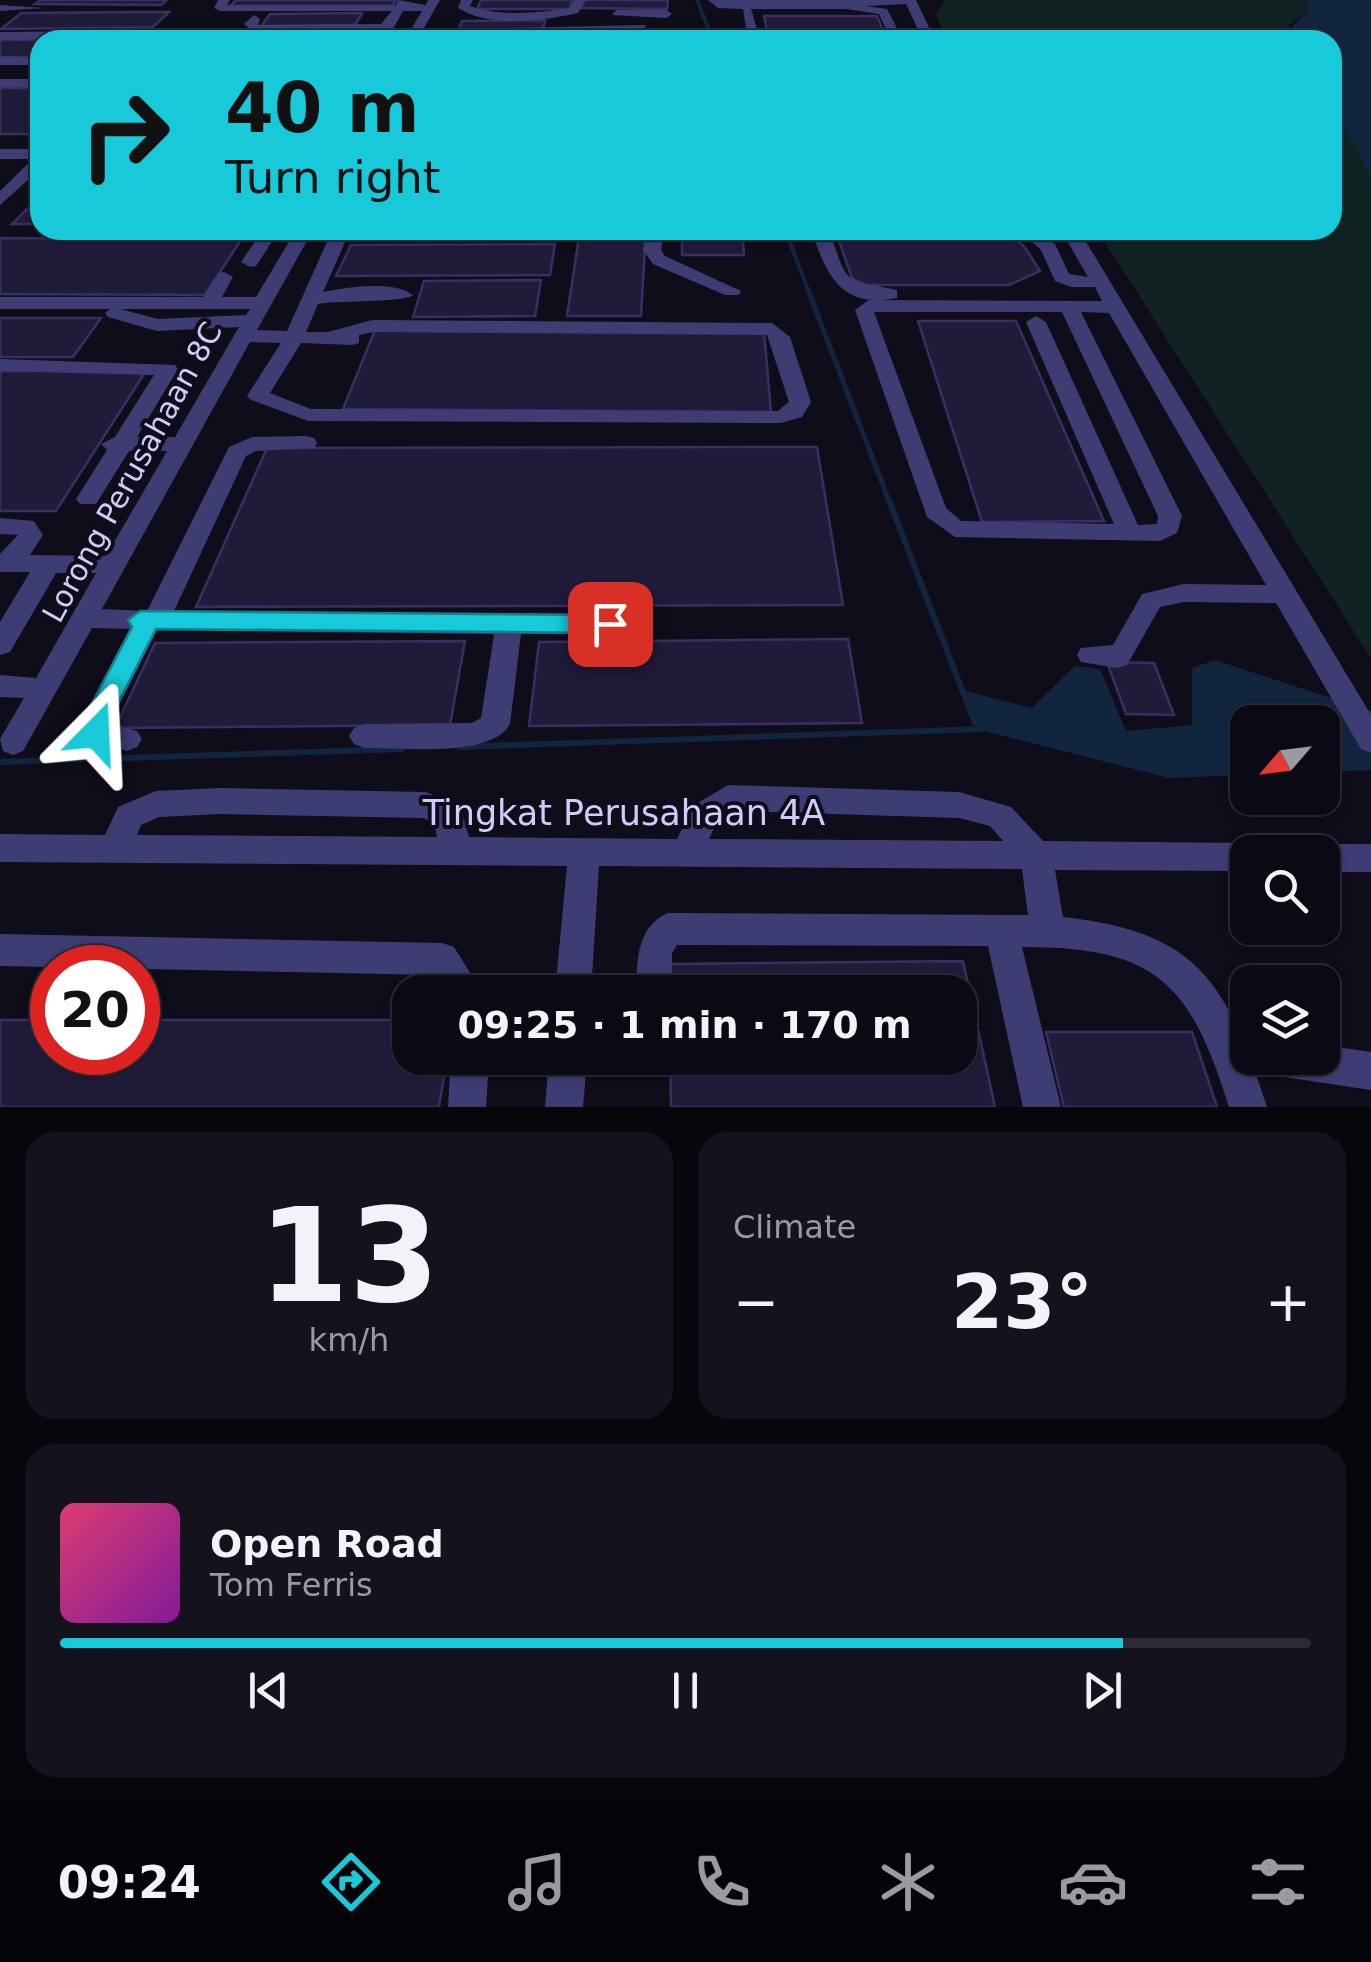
<!DOCTYPE html>
<html lang="en">
<head>
<meta charset="utf-8">
<style>
	:root { --surface:#0b0a14; --page:#14131d; --text:#f1f3f6; --muted:#9a9aa0; --line:#2b2b34; --accent:#18cad9 }
	body { margin:0; font-family:"DejaVu Sans",sans-serif; background:var(--page); color:var(--text); height:100vh; display:flex; flex-direction:column; font-size:38px; white-space:nowrap }
	* { box-sizing:border-box; margin:0 }
	p { font-size:32px; color:var(--muted) }
	.icon { flex:none; width:55px; height:55px; fill:none; stroke:currentColor; stroke-width:2; stroke-linecap:round; stroke-linejoin:round }
	.map { position:relative; height:1107px; overflow:hidden }
	.panel { display:flex; flex-direction:column; gap:25px; padding:25px; background:#06060b; flex:1 }
	.panel>* { flex:none }
	.top-card { position:absolute; left:30px; top:30px; width:1312px; height:210px; border-radius:30px; box-shadow:0 2px 8px #0004,0 0 0 2px var(--line); background:#18cad9; color:#111; overflow:hidden }
	.needle { width:65px; rotate:242deg }
	.buttons { position:absolute; left:1230px; top:705px; display:grid; gap:20px }
	.buttons a { display:grid; place-items:center; width:110px; height:110px; border-radius:20px; background:var(--surface); box-shadow:0 2px 8px #0004,0 0 0 2px var(--line); font-size:50px }
	.speed { position:absolute; left:30px; top:945px; display:flex; gap:20px; font-size:50px; font-weight:700; text-align:center }
	.speed>* { display:grid; place-content:center; width:130px; height:130px; border-radius:50%; background:var(--surface); box-shadow:0 2px 8px #0004,0 0 0 2px var(--line); line-height:1 }
	.speed .limit { border:15px solid #d22; background:#fff; color:#111 }
	.pin { position:absolute; display:grid; place-items:center; width:85px; height:85px; color:#fff; margin:-42px; border-radius:20px; box-shadow:0 5px 15px #0006 }
	.me { position:absolute; width:110px; margin:-55px; rotate:21deg; stroke-linejoin:round; filter:drop-shadow(0 0 8px #0008) }
	.turn { display:flex; align-items:center; gap:35px; height:210px; padding:0 30px; font-size:45px }
	.turn .icon { width:130px; height:130px; stroke-width:2.5 }
	.turn b { display:block; font-size:70px; line-height:85px }
	.big { font-size:75px; font-weight:600; line-height:1.1 }
	.panel .widget { flex:1; display:flex; flex-direction:column; justify-content:center; gap:15px; min-width:0; padding:0 35px; border-radius:30px; background:var(--page) }
	.panel .dial { align-items:center; gap:0 }
	.dial b { font-size:130px; line-height:1 }
	.song { display:flex; align-items:center; gap:30px }
	.cover { width:120px; height:120px; border-radius:15px; background:linear-gradient(135deg,hsl(340 70% 55%),hsl(290 70% 35%)) }
	.played { height:10px; border-radius:5px; background:linear-gradient(90deg,var(--accent) 85%,var(--line) 85%) }
	.keys { display:flex; justify-content:space-around; direction:ltr }
	.heat { display:flex; justify-content:space-between; align-items:center; font-size:55px; direction:ltr }
	.panel .tiles { flex:1; display:grid; gap:25px; grid-template-columns:1fr 1fr }
	.widget:last-child { grid-column:span 2 }
	.trip { position:absolute; left:392px; top:975px; width:585px; height:100px; border-radius:30px; background:var(--surface); box-shadow:0 2px 8px #0004,0 0 0 2px var(--line); font-weight:600; line-height:100px; text-align:center }
	.dock { display:flex; height:160px; justify-content:space-around; align-items:center; background:#040408; color:var(--muted) }
	.dock .icon { width:70px; height:70px }
	.dock .active { color:var(--accent) }
	.dock b { font-size:45px; color:var(--text) }
	.map>svg:first-child { display:block }
	.green { fill:#102322 }
	.water { fill:#12253e }
	.lines { fill:none; stroke-linecap:round; stroke-linejoin:round }
	.stream-far2 { stroke:#12253e; stroke-width:4 }
	.stream-far1 { stroke:#12253e; stroke-width:5 }
	.stream { stroke:#12253e; stroke-width:6 }
	.building { fill:#201b39; stroke:#382f62; stroke-width:2.5 }
	.minor { fill:#3d3d74; fill-rule:evenodd }
	.route { fill:#18cad9; stroke:#10838d; stroke-width:2.5 }
	.labels { text-anchor:middle; dominant-baseline:central; stroke-width:8; stroke-linejoin:round; paint-order:stroke }
	.street-label { font-size:30px; fill:#d0cbf9; stroke:#0f0d1a }
	.near-street-label { font-size:35px; fill:#d0cbf9; stroke:#0f0d1a }
</style>
</head>
<body>
<div class="map">
<svg width="1371" height="1107" viewBox="0 0 1371 1107">
	<rect width="100%" height="100%" fill="#0f0d1a"/>
	<g class="green">
		<path d="M 946,0 L 1308,0 L 1311,2 L 1310,9 L 1289,25 L 1288,40 L 948,40 L 936,15 Z"/>
		<path d="M 1333,117 L 1356,147 L 1371,178 L 1371,658 L 1097,230 L 1332,230 Z"/>
	</g>
	<g class="water">
		<path d="M 1308,0 L 1371,0 L 1371,178 L 1356,147 L 1333,117 L 1332,40 L 1288,40 L 1285,34 L 1310,9 Z"/>
		<path d="M 1215,660 L 1371,711 L 1371,770 L 1323,772 L 1322,722 L 1248,722 L 1247,775 L 1169,778 L 977,729 L 962,690 L 1032,708 L 1075,666 L 1100,669 L 1126,731 L 1192,725 L 1192,668 Z"/>
	</g>
	<g class="lines">
		<g class="stream-far2">
			<path d="M 697,0 L 713,40"/>
			<path d="M 785,230 L 809,292"/>
		</g>
		<path class="stream-far1" d="M 808,290 L 889,501"/>
		<g class="stream">
			<path d="M 888,498 L 975,723"/>
			<path d="M 459,747 L 981,729"/>
			<path d="M 0,762 L 402,749"/>
		</g>
	</g>
	<g class="building">
		<path d="M 41,0 L 167,0 L 161,5 L 35,4 Z"/>
		<path d="M 236,0 L 396,0 L 392,6 L 230,6 Z"/>
		<path d="M 481,0 L 572,0 L 570,9 L 477,9 Z"/>
		<path d="M 584,0 L 668,0 L 667,9 L 581,8 Z"/>
		<path d="M 142,12 L 169,12 L 153,27 L 1,29 L 21,13 Z"/>
		<path d="M 362,13 L 355,25 L 261,26 L 270,14 Z"/>
		<path d="M 764,16 L 877,16 L 887,40 L 769,40 Z"/>
		<path d="M 545,20 L 543,30 L 458,31 L 462,21 Z"/>
		<path d="M 141,39 L 40,40 L 40,57 L 0,57 L 0,40 Z"/>
		<rect x="0" y="88" width="40" height="46"/>
		<path d="M 40,196 L 40,224 L 12,224 Z"/>
		<path d="M 400,230 L 573,230 L 572,236 L 398,236 Z"/>
		<path d="M 580,230 L 646,230 L 641,316 L 567,316 Z"/>
		<path d="M 682,230 L 742,230 L 744,255 L 682,255 Z"/>
		<path d="M 835,230 L 1003,230 L 1024,246 L 1040,271 L 1009,285 L 866,285 L 852,278 Z"/>
		<path d="M 0,238 L 241,240 L 205,295 L 0,294 Z"/>
		<path d="M 555,244 L 550,275 L 336,276 L 351,245 Z"/>
		<path d="M 541,280 L 535,316 L 413,317 L 424,281 Z"/>
		<path d="M 0,318 L 101,318 L 73,357 L 0,357 Z"/>
		<path d="M 918,321 L 1016,321 L 1104,521 L 982,522 Z"/>
		<path d="M 375,330 L 764,332 L 771,412 L 343,409 Z"/>
		<path d="M 0,371 L 146,371 L 56,511 L 0,511 Z"/>
		<path d="M 817,447 L 843,605 L 196,607 L 267,448 Z"/>
		<path d="M 848,639 L 862,723 L 529,726 L 539,642 Z"/>
		<path d="M 465,641 L 450,725 L 115,728 L 155,643 Z"/>
		<path d="M 1107,662 L 1154,663 L 1174,715 L 1126,714 Z"/>
		<path d="M 963,961 L 995,1107 L 671,1107 L 670,1058 L 960,1058 L 960,992 L 670,992 L 670,964 Z"/>
		<path d="M 0,1020 L 52,1020 L 52,1052 L 138,1052 L 138,1020 L 410,1020 L 410,1058 L 447,1058 L 439,1107 L 0,1107 Z"/>
		<path d="M 1046,1032 L 1192,1032 L 1217,1107 L 1064,1107 Z"/>
	</g>
	<g class="lines">
		<g class="minor">
			<path d="M 218,0 L 230,0 L 227,5 L 396,5 L 398,0 L 426,5 L 428,0 L 440,0 L 417,40 L 405,40 L 422,11 L 403,11 L 393,29 L 382,32 L 255,33 L 244,24 L 254,15 L 260,19 L 258,25 L 381,24 L 392,11 L 220,11 L 214,8 Z"/>
			<path d="M 461,0 L 473,0 L 470,6 C 501,17 538,13 570,8 L 574,0 L 586,0 L 578,13 C 543,21 490,28 458,8 Z"/>
			<path d="M 708,0 L 916,0 L 935,40 L 923,40 L 906,4 L 866,6 L 887,9 L 903,40 L 891,40 L 879,14 L 846,9 L 751,9 L 760,40 L 748,40 L 743,9 L 718,8 Z"/>
			<path d="M 0,5 L 44,8 L 0,11 Z"/>
			<path d="M 616,10 L 666,10 L 672,14 L 666,18 L 612,15 Z"/>
			<path d="M 646,25 L 642,32 L 428,40 L 466,29 Z"/>
			<path d="M 117,31 L 121,38 L 0,40 L 0,32 Z"/>
			<rect x="0" y="57" width="40" height="8"/>
			<rect x="0" y="79" width="40" height="8"/>
			<path d="M 0,149 L 40,149 L 40,169 L 0,205 L 0,191 L 33,159 L 0,159 Z"/>
			<path d="M 164,230 L 313,230 L 257,330 L 287,331 L 327,242 L 336,237 L 345,242 L 323,292 C 347,287 394,280 413,295 C 403,303 339,300 318,304 L 306,332 L 328,332 L 372,320 L 772,323 L 790,337 L 811,402 L 802,417 L 781,423 L 308,421 L 251,400 L 247,396 L 281,343 L 250,342 L 102,609 L 147,611 L 229,447 L 252,437 L 306,436 L 314,438 L 317,443 L 314,448 L 256,451 L 246,456 L 174,611 L 610,614 L 619,617 L 623,624 L 619,631 L 610,634 L 521,634 L 510,724 C 491,759 400,747 364,748 L 354,744 L 349,736 L 354,728 L 364,724 L 472,723 L 481,718 L 494,635 L 491,634 L 157,630 L 113,717 L 112,724 L 137,731 L 142,739 L 137,747 L 127,751 L 86,741 L 81,733 L 83,717 L 130,629 L 92,628 L 23,751 L 13,755 L 3,751 L 0,739 L 24,698 L 0,697 L 0,675 L 36,678 L 96,573 L 56,573 L 10,652 L 0,655 L 0,622 L 30,572 L 0,572 L 0,554 L 18,535 L 0,534 L 0,518 L 34,521 L 43,535 L 30,555 L 106,556 L 167,451 L 129,451 L 96,504 L 80,504 L 76,499 L 107,450 L 101,444 L 115,437 L 154,375 L 0,371 L 0,359 L 175,365 L 178,369 L 137,437 L 175,437 L 239,327 L 157,331 L 108,317 L 105,313 L 110,309 L 0,309 L 0,297 L 203,297 L 218,273 L 224,272 L 233,277 L 222,297 L 256,297 L 290,240 L 273,240 L 256,266 L 250,267 L 241,262 L 256,240 L 169,239 L 160,234 ZM 120,309 L 250,309 L 246,315 L 158,319 ZM 373,332 L 767,335 L 789,402 L 778,411 L 311,409 L 270,393 L 301,343 L 352,345 L 359,343 L 359,335 Z"/>
			<path d="M 336,230 L 399,230 L 400,231 C 386,240 350,239 336,230 Z"/>
			<path d="M 646,230 L 664,230 L 661,250 L 665,256 L 741,291 L 739,295 L 725,295 L 653,264 L 643,250 Z"/>
			<path d="M 811,230 L 829,230 C 849,286 840,278 897,290 L 897,298 C 840,309 827,275 811,230 Z"/>
			<path d="M 1019,230 L 1038,230 L 1055,244 L 1069,274 L 1088,277 L 1061,230 L 1079,230 L 1371,715 L 1371,753 L 1361,749 L 1276,603 L 1184,602 L 1160,607 L 1127,665 L 1117,668 L 1081,662 L 1077,655 L 1081,648 L 1113,645 L 1142,594 L 1184,584 L 1266,585 L 1109,313 L 1081,312 L 1182,516 L 1177,533 L 1160,541 L 955,537 L 927,517 L 855,310 L 869,300 L 1102,301 L 1095,287 L 1071,287 L 1055,281 L 1041,250 ZM 874,312 L 1062,312 L 1158,516 L 1157,524 L 1138,525 L 1046,322 L 1036,316 L 1026,322 L 1114,524 L 961,521 L 946,508 Z"/>
			<path d="M 728,785 L 959,792 L 1011,807 L 1043,841 L 1248,843 L 1259,847 L 1262,852 L 1248,852 L 1248,871 L 1055,870 L 1063,917 C 1201,932 1227,985 1267,1107 L 1229,1107 C 1190,982 1156,947 1022,947 L 1061,1107 L 1023,1107 L 988,946 L 677,945 L 672,953 L 672,992 L 636,992 C 637,963 636,926 668,913 L 1028,915 L 1022,869 L 599,866 L 591,992 L 555,992 L 567,866 L 0,862 L 0,834 L 105,835 L 118,807 L 156,791 L 220,788 L 426,792 L 460,806 L 469,837 L 677,839 L 693,806 ZM 734,811 L 959,818 L 990,826 L 1003,841 L 709,839 L 716,824 ZM 220,814 L 423,818 L 434,823 L 437,837 L 137,835 L 141,825 L 159,817 Z"/>
			<path d="M 1322,844 L 1371,844 L 1371,872 L 1322,872 L 1322,852 L 1308,852 Z"/>
			<path d="M 0,934 L 442,943 L 454,947 L 482,992 L 444,992 L 433,975 L 0,966 Z"/>
			<path d="M 1322,1045 L 1371,1052 L 1371,1090 L 1284,1077 L 1271,1071 L 1265,1058 L 1322,1058 Z"/>
			<path d="M 451,1058 L 489,1058 L 486,1107 L 448,1107 Z"/>
			<path d="M 549,1058 L 587,1058 L 583,1107 L 545,1107 Z"/>
		</g>
	</g>
	<path class="route" d="M 140,611 L 610,615 L 622,624 L 610,633 L 156,629 L 111,717 L 106,740 L 87,740 L 85,717 L 132,627 L 128,620 Z"/>
	<g class="labels">
		<g class="street-label">
			<text transform="translate(132 472) rotate(-61)">Lorong Perusahaan 8C</text>
		</g>
		<g class="near-street-label">
			<text x="624" y="813">Tingkat Perusahaan 4A</text>
		</g>
	</g>
</svg>
<div class="buttons">
<a><svg class="needle" viewBox="-14 -14 28 28"><path d="M0-13l5 13h-10z" fill="#e53935"/><path d="M0 13l5-13h-10z" fill="#9a9aa0"/></svg></a>
<a><svg class="icon" aria-label="search" viewBox="0 0 24 24"><circle cx="10" cy="10" r="6"/><path d="M15 15l6 6"/></svg></a>
<a><svg class="icon" aria-label="layers" viewBox="0 0 24 24"><path d="M12 4l9 5-9 5-9-5zM3 14l9 5 9-5"/></svg></a>
</div>
<div class="speed"><div class="limit">20</div></div>
<div class="pin" style="left:610px;top:624px;background:#d93025"><svg class="icon" aria-label="arrive" viewBox="0 0 24 24"><path d="M6 21V4h12l-3 4 3 4H6"/></svg></div>
<svg class="me" style="left:96px;top:733px" viewBox="-20 -20 40 40"><path d="M0-17L14 15 0 8-14 15z" fill="#18cad9" stroke="#fff" stroke-width="4"/></svg>
<div class="trip">09:25 · 1 min · 170 m</div>
<div class="top-card">
<div class="turn"><svg class="icon" aria-label="right" viewBox="0 0 24 24"><path d="M7 20v-9h11M14 6l5 5-5 5"/></svg><div><b>40 m</b>Turn right</div></div>
</div>
</div>
<section class="panel">
<div class="tiles">
<div class="widget dial"><b>13</b><p>km/h</p></div>
<div class="widget"><p>Climate</p>
<div class="heat"><a>−</a><b class="big">23°</b><a>+</a></div>
</div>
<div class="widget">
<div class="song"><i class="cover"></i><div><b>Open Road</b><p>Tom Ferris</p></div></div>
<div class="played"></div>
<div class="keys"><svg class="icon" aria-label="previous" viewBox="0 0 24 24"><path d="M18 5L8 12l10 7zM5 5v14"/></svg><svg class="icon" aria-label="pause" viewBox="0 0 24 24"><path d="M8 5v14M16 5v14"/></svg><svg class="icon" aria-label="next" viewBox="0 0 24 24"><path d="M6 5l10 7-10 7zM19 5v14"/></svg></div>
</div>
</div>
</section>
<nav class="dock">
<b>09:24</b>
<svg class="icon active" aria-label="directions" viewBox="0 0 24 24"><path d="M12 3l9 9-9 9-9-9zM9 14v-3h6M13 9l2 2-2 2"/></svg>
<svg class="icon" aria-label="music" viewBox="0 0 24 24"><path d="M9 18V5l10-2v13"/><circle cx="6" cy="18" r="3"/><circle cx="16" cy="16" r="3"/></svg>
<svg class="icon" aria-label="phone" viewBox="0 0 24 24"><path d="M5 4h4l2 5-3 2q2 4 5 5l2-3 5 2v4C11 20 4 13 5 4z"/></svg>
<svg class="icon" aria-label="climate" viewBox="0 0 24 24"><path d="M12 3v18M4 7l16 10M4 17L20 7"/></svg>
<svg class="icon" aria-label="car" viewBox="0 0 24 24"><path d="M5 17H2v-5l4-1 3-4h7l3 4 3 1v5h-3M9 17h6M6 11h13"/><circle cx="7" cy="17" r="2"/><circle cx="17" cy="17" r="2"/></svg>
<svg class="icon" aria-label="filters" viewBox="0 0 24 24"><path d="M4 7h16M4 17h16"/><circle cx="9" cy="7" r="2"/><circle cx="15" cy="17" r="2"/></svg>
</nav>
</body>
</html>
